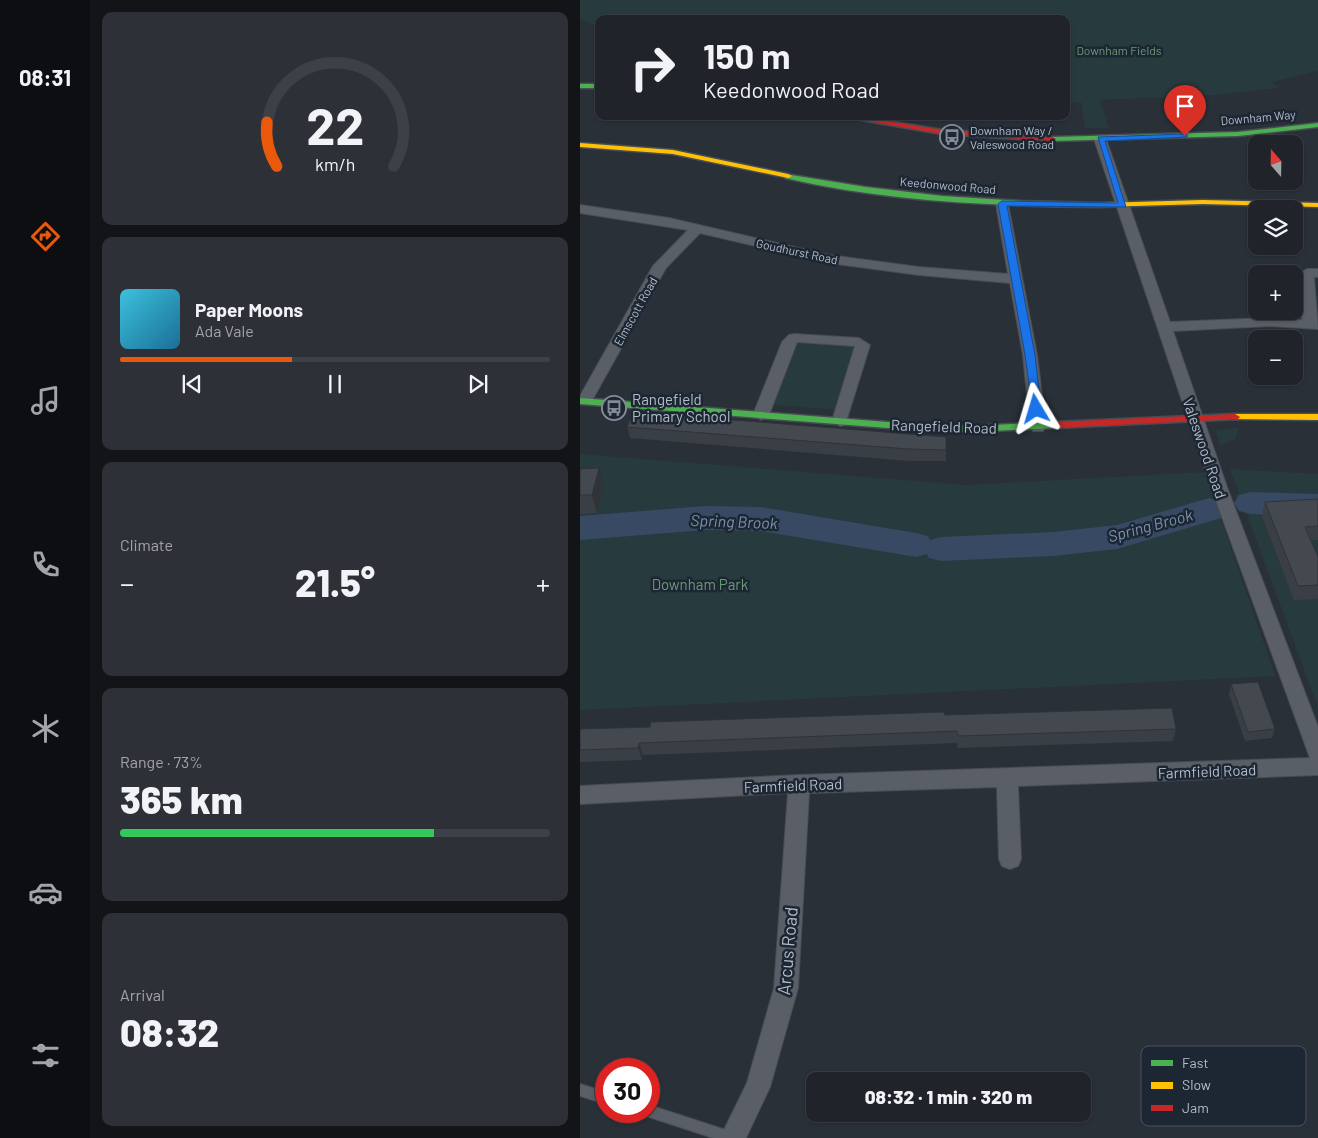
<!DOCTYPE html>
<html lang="en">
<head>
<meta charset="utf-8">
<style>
	:root { --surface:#20242a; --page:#2d3036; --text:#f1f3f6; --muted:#a2a4a8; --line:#3d4147; --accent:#ea580c }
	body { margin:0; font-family:Barlow,sans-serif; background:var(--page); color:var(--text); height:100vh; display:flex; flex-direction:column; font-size:19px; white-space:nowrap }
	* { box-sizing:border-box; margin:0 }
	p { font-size:16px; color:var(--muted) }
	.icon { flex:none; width:28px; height:28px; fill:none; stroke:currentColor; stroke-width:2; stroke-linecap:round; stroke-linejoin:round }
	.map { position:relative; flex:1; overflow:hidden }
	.drawer { display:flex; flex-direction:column; gap:12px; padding:12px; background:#121417; width:490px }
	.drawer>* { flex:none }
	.top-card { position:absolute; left:15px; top:15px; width:475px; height:105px; border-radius:10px; box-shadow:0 1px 4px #0004,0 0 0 1px var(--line); background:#20242a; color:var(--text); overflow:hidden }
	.needle { width:32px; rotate:340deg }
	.buttons { position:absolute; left:668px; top:135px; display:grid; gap:10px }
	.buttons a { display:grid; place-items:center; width:55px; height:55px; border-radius:10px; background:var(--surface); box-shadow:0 1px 4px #0004,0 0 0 1px var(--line); font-size:25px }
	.speed { position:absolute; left:15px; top:1058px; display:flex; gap:10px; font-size:25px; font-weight:700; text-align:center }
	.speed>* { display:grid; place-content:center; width:65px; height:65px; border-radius:50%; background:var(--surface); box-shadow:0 1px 4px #0004,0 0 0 1px var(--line); line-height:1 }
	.speed .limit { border:8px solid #d22; background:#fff; color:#111 }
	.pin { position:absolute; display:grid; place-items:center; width:42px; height:42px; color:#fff; margin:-51px -21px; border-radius:50% 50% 50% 0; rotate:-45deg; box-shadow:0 0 5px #0007 }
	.pin .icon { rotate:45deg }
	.me { position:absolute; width:55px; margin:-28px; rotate:353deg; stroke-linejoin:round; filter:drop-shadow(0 0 4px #0008) }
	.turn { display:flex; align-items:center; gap:18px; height:105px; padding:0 25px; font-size:22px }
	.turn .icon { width:65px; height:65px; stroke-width:2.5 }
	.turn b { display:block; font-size:35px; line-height:42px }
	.big { font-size:38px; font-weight:800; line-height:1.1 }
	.drawer .tile { flex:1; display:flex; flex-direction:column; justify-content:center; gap:8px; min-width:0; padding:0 18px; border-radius:10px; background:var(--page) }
	.drawer .dial { align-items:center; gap:0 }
	.dial svg { height:130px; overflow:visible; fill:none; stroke:var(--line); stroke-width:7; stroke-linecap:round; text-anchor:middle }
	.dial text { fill:var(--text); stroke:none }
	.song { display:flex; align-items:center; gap:15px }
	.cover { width:60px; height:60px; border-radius:8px; background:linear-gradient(135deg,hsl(190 70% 55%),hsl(200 70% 35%)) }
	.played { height:5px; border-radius:2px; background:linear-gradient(90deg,var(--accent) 40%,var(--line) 40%) }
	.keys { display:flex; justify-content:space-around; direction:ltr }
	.heat { display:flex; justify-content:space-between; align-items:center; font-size:28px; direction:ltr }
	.charge { height:8px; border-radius:4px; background:linear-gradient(90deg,#34c759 73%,var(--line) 0) }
	.trip { position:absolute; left:226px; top:1072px; width:285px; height:50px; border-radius:10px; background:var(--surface); box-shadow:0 1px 4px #0004,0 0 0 1px var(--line); font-weight:800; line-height:50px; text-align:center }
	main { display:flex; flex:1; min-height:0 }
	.tab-bar { display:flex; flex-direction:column; width:90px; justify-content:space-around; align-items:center; background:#0d0e11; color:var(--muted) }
	.tab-bar .icon { width:35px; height:35px }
	.tab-bar .current { color:var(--accent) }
	.tab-bar b { font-size:22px; color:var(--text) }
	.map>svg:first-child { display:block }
	.green { fill:#273a3e }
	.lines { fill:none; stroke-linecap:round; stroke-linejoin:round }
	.river { fill:#384963; fill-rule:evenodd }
	.lane-casing { stroke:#484c53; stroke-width:2 }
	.street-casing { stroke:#484c53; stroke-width:2 }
	.fast-casing { stroke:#484c53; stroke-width:3 }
	.slow-casing { stroke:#484c53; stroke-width:3 }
	.jam-casing { stroke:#484c53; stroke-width:3 }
	.lane { fill:#5a5e66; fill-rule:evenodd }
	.street { fill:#5a5e66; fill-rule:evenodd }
	.fast { fill:#4caf50; fill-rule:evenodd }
	.slow { fill:#ffc107; fill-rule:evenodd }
	.jam { fill:#c62828; fill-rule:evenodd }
	.wall { fill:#3a3f45 }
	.shaded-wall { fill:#303338 }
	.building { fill:#444950; stroke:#303338 }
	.route { fill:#1a73e8; stroke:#114b97 }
	.labels { text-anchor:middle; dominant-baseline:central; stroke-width:5; stroke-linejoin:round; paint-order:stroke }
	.far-park-label { font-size:12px; fill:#6b9a76; stroke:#1d2633 }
	.far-street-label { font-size:12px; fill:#b4bcc9; stroke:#1d2633 }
	.far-poi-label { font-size:12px; fill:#b4bcc9; stroke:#1d2633; text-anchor:start }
	.poi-label { font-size:15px; fill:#b4bcc9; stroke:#1d2633; text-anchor:start }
	.street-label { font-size:15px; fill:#b4bcc9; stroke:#1d2633 }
	.park-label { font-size:15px; fill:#6b9a76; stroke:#1d2633 }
	.water-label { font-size:16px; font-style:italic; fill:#7c92b1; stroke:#1d2633 }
	.near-street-label { font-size:18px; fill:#b4bcc9; stroke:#1d2633 }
	.key { fill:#1d2633; stroke:#4a5360; stroke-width:1 }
	.key-label { font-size:14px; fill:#b4bcc9 }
</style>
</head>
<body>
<main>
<nav class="tab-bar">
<b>08:31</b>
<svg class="icon current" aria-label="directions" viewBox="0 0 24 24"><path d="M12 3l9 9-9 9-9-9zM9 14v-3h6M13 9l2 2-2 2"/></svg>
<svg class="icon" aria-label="music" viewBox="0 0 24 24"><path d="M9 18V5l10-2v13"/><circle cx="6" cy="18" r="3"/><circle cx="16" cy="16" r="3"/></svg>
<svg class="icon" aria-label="phone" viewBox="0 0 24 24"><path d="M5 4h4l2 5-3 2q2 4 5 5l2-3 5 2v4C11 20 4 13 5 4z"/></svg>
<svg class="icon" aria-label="climate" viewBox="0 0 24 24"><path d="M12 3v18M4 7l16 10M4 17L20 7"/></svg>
<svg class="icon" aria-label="car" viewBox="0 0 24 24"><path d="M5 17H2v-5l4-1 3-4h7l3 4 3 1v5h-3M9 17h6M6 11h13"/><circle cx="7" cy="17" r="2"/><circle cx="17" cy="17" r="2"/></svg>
<svg class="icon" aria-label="filters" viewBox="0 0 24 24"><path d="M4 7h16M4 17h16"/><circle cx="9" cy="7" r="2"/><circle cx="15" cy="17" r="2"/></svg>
</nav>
<section class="drawer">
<div class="tile dial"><svg viewBox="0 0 100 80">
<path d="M14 69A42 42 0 1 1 86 69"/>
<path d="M14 69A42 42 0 0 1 8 42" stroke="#ea580c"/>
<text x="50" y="56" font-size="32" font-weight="700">22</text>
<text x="50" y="72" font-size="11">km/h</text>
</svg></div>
<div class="tile">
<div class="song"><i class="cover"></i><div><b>Paper Moons</b><p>Ada Vale</p></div></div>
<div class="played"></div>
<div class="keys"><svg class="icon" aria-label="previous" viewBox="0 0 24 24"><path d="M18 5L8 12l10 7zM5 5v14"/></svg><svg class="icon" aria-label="pause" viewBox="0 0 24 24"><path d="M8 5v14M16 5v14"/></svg><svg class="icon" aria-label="next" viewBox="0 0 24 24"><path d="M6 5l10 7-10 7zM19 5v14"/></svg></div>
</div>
<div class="tile"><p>Climate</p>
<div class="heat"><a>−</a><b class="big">21.5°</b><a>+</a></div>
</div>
<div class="tile"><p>Range · 73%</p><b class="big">365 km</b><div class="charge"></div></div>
<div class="tile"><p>Arrival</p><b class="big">08:32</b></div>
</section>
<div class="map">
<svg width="738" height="1138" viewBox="0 0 738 1138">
	<rect width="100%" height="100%" fill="#2a3038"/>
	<g class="green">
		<path d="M 0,0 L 738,0 L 738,71 L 692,82 L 700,88 L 634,95 L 520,100 L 529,128 L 505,128 L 501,102 L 486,102 L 486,19 L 19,19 L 19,28 L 0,19 Z"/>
		<path d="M 215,342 L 276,345 L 258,410 L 192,405 Z"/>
		<path d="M 658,428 L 656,439 L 640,445 L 636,432 L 637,430 Z"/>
		<path d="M 0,454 L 386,485 L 625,472 L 695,676 L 0,710 Z"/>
		<path d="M 650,469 L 738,474 L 738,707 L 664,507 L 659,505 L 655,496 L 659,494 Z"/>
	</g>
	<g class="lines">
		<g class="river">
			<path d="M 671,492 L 738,494 L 738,518 L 671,514 L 659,511 L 654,503 L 659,495 Z"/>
			<path d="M 629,498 L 641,502 L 646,510 L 641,518 L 537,549 L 473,556 L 361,561 L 349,558 L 347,554 L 336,557 L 181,531 L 125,530 L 0,540 L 0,516 L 125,506 L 181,507 L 336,533 L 348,536 L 350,540 L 361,537 L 473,532 L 537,525 Z"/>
		</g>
		<defs>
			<g id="lane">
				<path d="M 0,1084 L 26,1092 L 26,1104 L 0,1096 Z"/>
				<path d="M 69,1105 L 152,1132 L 156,1134 L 158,1138 L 133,1138 L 69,1117 L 65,1115 L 63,1111 L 69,1111 Z"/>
			</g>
			<g id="street">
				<path d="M 520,136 L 526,139 L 590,322 L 690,318 L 722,320 L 720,273 L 727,269 L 738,269 L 738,277 L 734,277 L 738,329 L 690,326 L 593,331 L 647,487 L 738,727 L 738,775 L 438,786 L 441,859 L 438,866 L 430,869 L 422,866 L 419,859 L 417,787 L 229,793 L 218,988 L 190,1087 L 166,1138 L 140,1138 L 167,1083 L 194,988 L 208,793 L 0,804 L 0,786 L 219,775 L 730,758 L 631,487 L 514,139 Z"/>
				<path d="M 422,200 L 428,204 L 457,355 L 466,427 L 463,431 L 453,431 L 450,427 L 443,355 L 430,283 L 339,275 L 249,263 L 120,233 L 86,268 L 10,404 L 0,404 L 0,396 L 73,266 L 108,230 L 0,213 L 0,205 L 89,218 L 249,255 L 339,267 L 428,274 L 416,204 Z"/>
				<path d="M 214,334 L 279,338 L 290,345 L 265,425 L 260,426 L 252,421 L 275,346 L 217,342 L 189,415 L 181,420 L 173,415 L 202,342 L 209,335 Z"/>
			</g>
			<g id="fast">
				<rect x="0" y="84" width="19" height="4"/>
				<path d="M 738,123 L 738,127 L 658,136 L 472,141 L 468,139 L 472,137 L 658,132 Z"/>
				<path d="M 205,174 L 286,187 L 363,196 L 441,201 L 520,203 L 524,205 L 520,207 C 415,206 308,202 205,178 Z"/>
				<path d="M 0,398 L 321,423 L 389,426 L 475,422 L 480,425 L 475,428 L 389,432 L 321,429 L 0,404 Z"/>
			</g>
			<g id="slow">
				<path d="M 0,143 L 93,150 L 208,174 L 212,176 L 208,178 L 93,154 L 0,147 Z"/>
				<path d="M 623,200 L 738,203 L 738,207 L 623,204 L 520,207 L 516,205 L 520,203 Z"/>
				<path d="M 655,414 L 738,414 L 738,420 L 652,419 L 650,417 Z"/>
			</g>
			<g id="jam">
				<path d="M 258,116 L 276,116 L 362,130 L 472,137 L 476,139 L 472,141 L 362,134 Z"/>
				<path d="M 655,414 L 660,417 L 658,419 L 475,428 L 470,425 L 475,422 Z"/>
			</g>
		</defs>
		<use href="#lane" class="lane-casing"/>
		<use href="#street" class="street-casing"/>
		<use href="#fast" class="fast-casing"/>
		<use href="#slow" class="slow-casing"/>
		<use href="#jam" class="jam-casing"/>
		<use href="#lane" class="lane"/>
		<use href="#street" class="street"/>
		<use href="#fast" class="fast"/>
		<use href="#slow" class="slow"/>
		<use href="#jam" class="jam"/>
	</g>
	<g class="wall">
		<path d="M 47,427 L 366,437 L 366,461 L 329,461 L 50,438 Z"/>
		<path d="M 0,469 L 24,487 L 17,513 L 0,514 Z"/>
		<path d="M 738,499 L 738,540 L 731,540 L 738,557 L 738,599 L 714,600 L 682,516 L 685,502 Z"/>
		<path d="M 651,684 L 695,729 L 692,738 L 665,741 L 649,694 Z"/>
		<path d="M 365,715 L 596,729 L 593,741 L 378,748 L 377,743 L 63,755 L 62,760 L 0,762 L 0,729 L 70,727 Z"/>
	</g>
	<g class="shaded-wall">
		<path d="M 19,468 L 24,487 L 17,513 L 12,495 Z"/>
		<path d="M 59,743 L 63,755 L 62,760 L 58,748 Z"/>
	</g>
	<g class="building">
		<path d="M 54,412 L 366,437 L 366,450 L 328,449 L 47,427 Z"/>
		<path d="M 19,468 L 12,495 L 0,495 L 0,469 Z"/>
		<path d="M 738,499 L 738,526 L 725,527 L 738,557 L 738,585 L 718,586 L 685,502 Z"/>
		<path d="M 678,682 L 695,729 L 668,732 L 651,684 Z"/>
		<path d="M 592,708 L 596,729 L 378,736 L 377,731 L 59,743 L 58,748 L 0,750 L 0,729 L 70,727 L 71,722 L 364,712 L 365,715 Z"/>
	</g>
	<path class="route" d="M 605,134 L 607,134 L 607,137 L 525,141 L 546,207 L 427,206 L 455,355 L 461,409 L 460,411 L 453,411 L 445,355 L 418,204 L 422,201 L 538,203 L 518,137 Z"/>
	<defs>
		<symbol id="bus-ring" viewBox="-11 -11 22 22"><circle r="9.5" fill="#1d2633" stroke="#848b96" stroke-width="1.5"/><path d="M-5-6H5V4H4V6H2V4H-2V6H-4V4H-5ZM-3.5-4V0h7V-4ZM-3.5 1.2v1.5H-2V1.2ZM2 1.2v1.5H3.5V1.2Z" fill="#848b96"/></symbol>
	</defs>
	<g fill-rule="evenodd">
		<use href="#bus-ring" x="358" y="123" width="28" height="28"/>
		<use href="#bus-ring" x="20" y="394" width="28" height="28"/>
	</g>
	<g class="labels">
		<g class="far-park-label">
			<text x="539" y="50">Downham Fields</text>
		</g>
		<g class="far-street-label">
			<text transform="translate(678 117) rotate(-5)">Downham Way</text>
			<text transform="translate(368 185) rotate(5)">Keedonwood Road</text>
			<text transform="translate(217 251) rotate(12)">Goudhurst Road</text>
			<text transform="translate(55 311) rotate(-61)">Elmscott Road</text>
		</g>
		<g class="far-poi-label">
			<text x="390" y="130">Downham Way /<tspan x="390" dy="14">Valeswood Road</tspan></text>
		</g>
		<g class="poi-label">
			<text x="52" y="399">Rangefield<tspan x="52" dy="17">Primary School</tspan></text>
		</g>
		<g class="street-label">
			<text transform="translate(364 426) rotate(2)">Rangefield Road</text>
			<text transform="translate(625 448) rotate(71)">Valeswood Road</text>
			<text transform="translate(627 771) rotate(-2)">Farmfield Road</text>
			<text transform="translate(213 785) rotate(-2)">Farmfield Road</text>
		</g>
		<g class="park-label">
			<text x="120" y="584">Downham Park</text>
		</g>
		<g class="water-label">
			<text transform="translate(154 521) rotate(2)">Spring Brook</text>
			<text transform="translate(570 525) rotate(-15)">Spring Brook</text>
		</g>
		<g class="near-street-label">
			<text transform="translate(207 951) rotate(-85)">Arcus Road</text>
		</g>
	</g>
	<rect x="561" y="1046" width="165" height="80" rx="8" class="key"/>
	<rect x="571" y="1060" width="22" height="6" fill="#4caf50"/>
	<rect x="571" y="1082" width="22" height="7" fill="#ffc107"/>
	<rect x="571" y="1105" width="22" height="6" fill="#c62828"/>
	<g class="key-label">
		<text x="602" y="1068">Fast</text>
		<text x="602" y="1090">Slow</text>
		<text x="602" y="1113">Jam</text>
	</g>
</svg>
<div class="buttons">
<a><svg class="needle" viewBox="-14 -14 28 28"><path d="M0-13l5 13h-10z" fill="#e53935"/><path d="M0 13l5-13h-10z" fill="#a2a4a8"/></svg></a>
<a><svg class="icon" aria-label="layers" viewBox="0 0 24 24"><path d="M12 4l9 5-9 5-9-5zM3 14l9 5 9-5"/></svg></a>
<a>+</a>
<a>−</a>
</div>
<div class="speed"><div class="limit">30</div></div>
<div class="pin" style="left:605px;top:136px;background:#d93025"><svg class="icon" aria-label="arrive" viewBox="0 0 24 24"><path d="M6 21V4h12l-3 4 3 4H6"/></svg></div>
<svg class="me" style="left:456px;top:409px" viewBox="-20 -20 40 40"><path d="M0-17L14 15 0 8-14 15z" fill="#1a73e8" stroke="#fff" stroke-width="4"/></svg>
<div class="trip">08:32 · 1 min · 320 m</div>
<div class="top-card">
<div class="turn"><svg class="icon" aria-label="right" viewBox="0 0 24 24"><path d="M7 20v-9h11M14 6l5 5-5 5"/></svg><div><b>150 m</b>Keedonwood Road</div></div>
</div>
</div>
</main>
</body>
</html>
